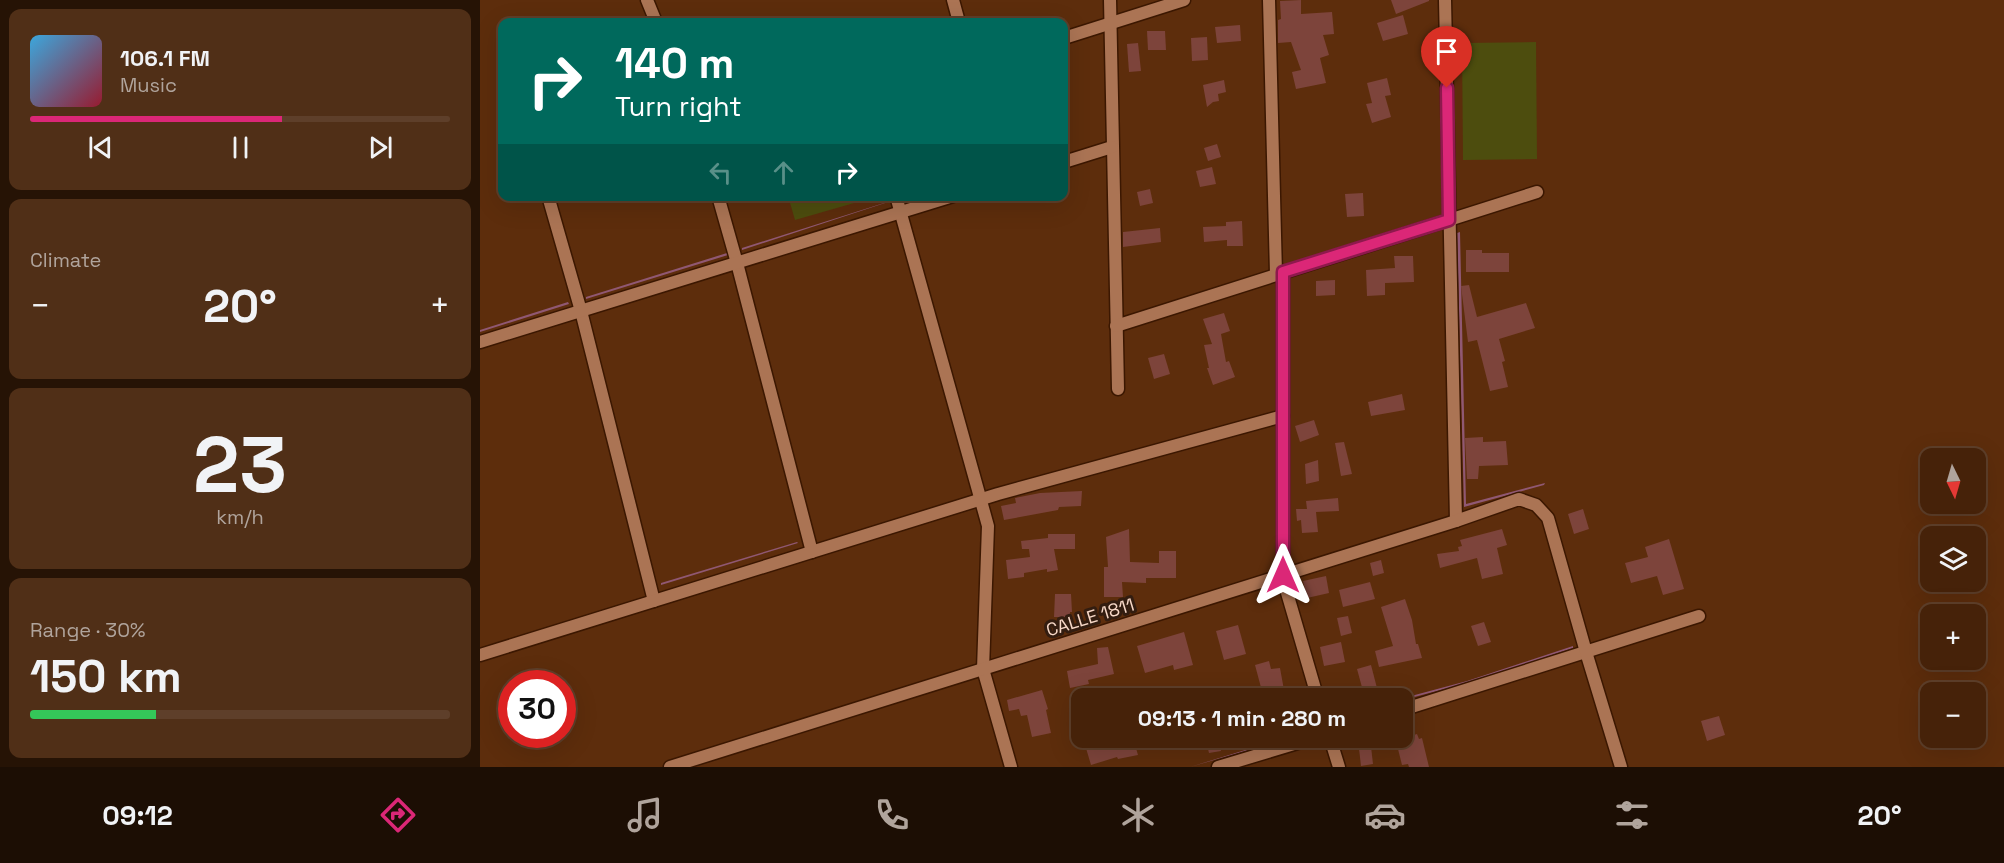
<!DOCTYPE html>
<html lang="en">
<head>
<meta charset="utf-8">
<style>
	:root { --surface:#462209; --page:#502f17; --text:#f1f3f6; --muted:#b0a49c; --line:#5e3f2a; --accent:#db2777 }
	body { margin:0; font-family:"Space Grotesk",sans-serif; background:var(--page); color:var(--text); height:100vh; display:flex; flex-direction:column; font-size:22px; white-space:nowrap }
	* { box-sizing:border-box; margin:0 }
	p { font-size:20px; color:var(--muted) }
	.icon { flex:none; width:33px; height:33px; fill:none; stroke:currentColor; stroke-width:2; stroke-linecap:round; stroke-linejoin:round }
	.map { position:relative; flex:1; overflow:hidden }
	.drawer { display:flex; flex-direction:column; gap:9px; padding:9px; background:#261305; width:480px }
	.drawer>* { flex:none }
	.hud { position:absolute; left:18px; top:18px; width:570px; height:183px; border-radius:12px; box-shadow:0 6px 24px #0002,0 0 0 2px var(--line); background:#00695c; color:#fff; overflow:hidden }
	.needle { width:39px; rotate:175deg }
	.fabs { position:absolute; left:1440px; top:448px; display:grid; gap:12px }
	.fabs a { display:grid; place-items:center; width:66px; height:66px; border-radius:12px; background:var(--surface); box-shadow:0 6px 24px #0002,0 0 0 2px var(--line); font-size:30px }
	.speed { position:absolute; left:18px; top:670px; display:flex; gap:12px; font-size:30px; font-weight:700; text-align:center }
	.speed>* { display:grid; place-content:center; width:78px; height:78px; border-radius:50%; background:var(--surface); box-shadow:0 6px 24px #0002,0 0 0 2px var(--line); line-height:1 }
	.speed .limit { border:9px solid #d22; background:#fff; color:#111 }
	.pin { position:absolute; display:grid; place-items:center; width:51px; height:51px; color:#fff; margin:-62px -26px; border-radius:50% 50% 50% 0; rotate:-45deg; box-shadow:0 0 6px #0007 }
	.pin .icon { rotate:45deg }
	.me { position:absolute; width:66px; margin:-33px; rotate:0deg; stroke-linejoin:round; filter:drop-shadow(0 0 4px #0008) }
	.turn { display:flex; align-items:center; gap:21px; height:126px; padding:0 18px; font-size:27px }
	.turn .icon { width:78px; height:78px; stroke-width:2.5 }
	.turn b { display:block; font-size:42px; line-height:51px }
	.lanes { display:flex; align-items:center; height:57px; padding:0 18px; background:#0003; justify-content:center; gap:30px; direction:ltr }
	.lanes .off { opacity:.35 }
	.big { font-size:45px; font-weight:800; line-height:1.1 }
	.drawer .widget { flex:1; display:flex; flex-direction:column; justify-content:center; gap:9px; min-width:0; padding:0 21px; border-radius:12px; background:var(--page) }
	.drawer .dial { align-items:center; gap:0 }
	.dial b { font-size:78px; line-height:1 }
	.song { display:flex; align-items:center; gap:18px }
	.cover { width:72px; height:72px; border-radius:9px; background:linear-gradient(135deg,hsl(200 70% 55%),hsl(350 70% 35%)) }
	.played { height:6px; border-radius:3px; background:linear-gradient(90deg,var(--accent) 60%,var(--line) 60%) }
	.keys { display:flex; justify-content:space-around; direction:ltr }
	.heat { display:flex; justify-content:space-between; align-items:center; font-size:33px; direction:ltr }
	.charge { height:9px; border-radius:4px; background:linear-gradient(90deg,#34c759 30%,var(--line) 0) }
	.trip { position:absolute; left:591px; top:688px; width:342px; height:60px; border-radius:12px; background:var(--surface); box-shadow:0 6px 24px #0002,0 0 0 2px var(--line); font-weight:800; line-height:60px; text-align:center }
	.dock { display:flex; height:96px; justify-content:space-around; align-items:center; background:#1c0e04; color:var(--muted) }
	.dock .icon { width:42px; height:42px }
	.dock .on { color:var(--accent) }
	.dock b { font-size:27px; color:var(--text) }
	main { display:flex; flex:1; min-height:0 }
	.map>svg:first-child { display:block }
	.green { fill:#4d4d0e }
	.water { fill:#905873 }
	.building { fill:#7d443b }
	.lines { fill:none; stroke-linecap:round; stroke-linejoin:round }
	.street-casing { stroke:#3b1701; stroke-width:15 }
	.street { stroke:#ab7454; stroke-width:12 }
	.route-casing { stroke:#8e194d; stroke-width:15 }
	.route { stroke:#db2777; stroke-width:10 }
	.labels { text-anchor:middle; dominant-baseline:central; stroke-width:6; stroke-linejoin:round; paint-order:stroke }
	.street-label { font-size:18px; fill:#f8d9c8; stroke:#331d10 }
</style>
</head>
<body>
<main>
<section class="drawer">
<div class="widget">
<div class="song"><i class="cover"></i><div><b>106.1 FM</b><p>Music</p></div></div>
<div class="played"></div>
<div class="keys"><svg class="icon" aria-label="previous" viewBox="0 0 24 24"><path d="M18 5L8 12l10 7zM5 5v14"/></svg><svg class="icon" aria-label="pause" viewBox="0 0 24 24"><path d="M8 5v14M16 5v14"/></svg><svg class="icon" aria-label="next" viewBox="0 0 24 24"><path d="M6 5l10 7-10 7zM19 5v14"/></svg></div>
</div>
<div class="widget"><p>Climate</p>
<div class="heat"><a>−</a><b class="big">20°</b><a>+</a></div>
</div>
<div class="widget dial"><b>23</b><p>km/h</p></div>
<div class="widget"><p>Range · 30%</p><b class="big">150 km</b><div class="charge"></div></div>
</section>
<div class="map">
<svg width="1524" height="767" viewBox="0 0 1524 767">
	<rect width="100%" height="100%" fill="#5d2d0c"/>
	<g class="green">
		<path d="M 1056,42 L 1057,159 L 983,160 L 982,43 Z"/>
		<path d="M 308,196 L 395,196 L 395,197 L 315,220 Z"/>
	</g>
	<g class="water">
		<path d="M 405,203 L 262,250 L 262,248 L 404,203 Z"/>
		<path d="M 980,232 L 986,504 L 1065,483 L 1064,485 L 984,507 L 977,233 Z"/>
		<path d="M 247,253 L 248,255 L 106,299 L 106,297 Z"/>
		<path d="M 88,302 L 89,304 L 0,332 L 0,330 Z"/>
		<path d="M 317,542 L 318,543 L 181,585 L 181,583 Z"/>
		<path d="M 1093,646 L 1093,648 L 987,683 L 923,700 L 920,699 L 987,681 Z"/>
		<path d="M 804,738 L 810,738 L 710,767 Z"/>
	</g>
	<g class="building">
		<path d="M 821,0 L 821,14 L 852,12 L 854,34 L 843,35 L 849,55 L 840,58 L 846,83 L 816,89 L 812,72 L 821,70 L 811,42 L 798,43 L 798,20 L 801,19 L 800,1 Z"/>
		<path d="M 911,0 L 949,0 L 949,1 L 916,14 Z"/>
		<path d="M 923,15 L 928,34 L 903,41 L 897,23 Z"/>
		<path d="M 760,25 L 761,41 L 737,43 L 735,27 Z"/>
		<path d="M 667,31 L 685,31 L 686,50 L 668,50 Z"/>
		<path d="M 727,37 L 728,60 L 712,61 L 711,38 Z"/>
		<path d="M 658,43 L 661,71 L 649,72 L 647,44 Z"/>
		<path d="M 907,78 L 911,95 L 905,96 L 911,117 L 892,123 L 886,104 L 892,103 L 887,83 Z"/>
		<path d="M 744,80 L 746,92 L 738,94 L 739,101 L 733,102 L 727,107 L 723,85 Z"/>
		<path d="M 737,144 L 741,157 L 728,161 L 724,148 Z"/>
		<path d="M 732,167 L 736,184 L 720,187 L 716,171 Z"/>
		<path d="M 670,189 L 673,203 L 660,206 L 657,192 Z"/>
		<path d="M 883,193 L 884,216 L 867,217 L 865,194 Z"/>
		<path d="M 762,221 L 763,246 L 747,246 L 747,240 L 724,242 L 723,227 L 746,226 L 746,222 Z"/>
		<path d="M 680,228 L 681,242 L 643,247 L 643,232 Z"/>
		<path d="M 986,250 L 1002,250 L 1002,253 L 1029,253 L 1029,272 L 986,272 Z"/>
		<path d="M 914,256 L 933,256 L 934,282 L 905,283 L 905,295 L 887,296 L 886,270 L 915,268 Z"/>
		<path d="M 855,280 L 855,295 L 836,296 L 836,281 Z"/>
		<path d="M 989,285 L 997,317 L 1046,303 L 1055,328 L 1019,339 L 1025,361 L 1022,362 L 1028,387 L 1010,391 L 997,340 L 988,342 L 981,286 Z"/>
		<path d="M 744,313 L 750,331 L 741,334 L 746,362 L 749,361 L 755,377 L 733,385 L 727,368 L 729,368 L 724,345 L 732,344 L 723,319 Z"/>
		<path d="M 684,354 L 690,374 L 674,379 L 668,358 Z"/>
		<path d="M 922,394 L 925,410 L 891,416 L 888,402 Z"/>
		<path d="M 834,420 L 839,435 L 820,442 L 815,426 Z"/>
		<path d="M 1003,437 L 1003,442 L 1026,441 L 1028,465 L 999,466 L 998,479 L 987,479 L 985,438 Z"/>
		<path d="M 864,442 L 872,474 L 861,476 L 855,443 Z"/>
		<path d="M 838,460 L 839,481 L 826,484 L 825,464 Z"/>
		<path d="M 602,491 L 601,506 L 579,507 L 578,510 L 524,520 L 521,506 L 536,503 L 535,498 L 560,493 Z"/>
		<path d="M 858,498 L 859,511 L 836,512 L 838,532 L 822,533 L 821,520 L 817,521 L 816,509 L 827,509 L 826,501 Z"/>
		<path d="M 1103,509 L 1109,529 L 1094,534 L 1088,514 Z"/>
		<path d="M 649,529 L 650,562 L 679,563 L 679,551 L 696,551 L 696,578 L 666,578 L 666,583 L 642,582 L 643,597 L 624,597 L 624,567 L 628,567 L 626,537 Z"/>
		<path d="M 1022,529 L 1027,545 L 1017,548 L 1023,574 L 1002,579 L 997,558 L 960,568 L 957,554 L 979,551 L 978,547 L 982,546 L 980,540 Z"/>
		<path d="M 568,534 L 595,534 L 595,549 L 574,549 L 578,570 L 567,572 L 567,569 L 544,573 L 544,577 L 528,579 L 526,560 L 550,557 L 549,549 L 542,549 L 541,541 L 568,538 Z"/>
		<path d="M 1189,539 L 1204,589 L 1183,595 L 1177,576 L 1151,583 L 1145,563 L 1168,557 L 1165,547 Z"/>
		<path d="M 901,560 L 904,573 L 893,576 L 890,563 Z"/>
		<path d="M 846,576 L 849,593 L 827,598 L 823,581 Z"/>
		<path d="M 890,582 L 895,599 L 863,607 L 859,590 Z"/>
		<path d="M 575,594 L 591,594 L 592,612 L 590,612 L 590,617 L 574,617 Z"/>
		<path d="M 925,599 L 932,620 L 936,644 L 938,644 L 942,658 L 899,667 L 895,651 L 913,646 L 901,607 Z"/>
		<path d="M 868,616 L 872,633 L 861,636 L 857,618 Z"/>
		<path d="M 1004,622 L 1011,642 L 998,646 L 991,626 Z"/>
		<path d="M 758,625 L 766,654 L 744,660 L 736,631 Z"/>
		<path d="M 704,632 L 713,665 L 694,670 L 693,665 L 665,673 L 657,646 Z"/>
		<path d="M 861,642 L 865,662 L 844,666 L 840,647 Z"/>
		<path d="M 628,647 L 634,674 L 608,680 L 609,684 L 590,688 L 587,671 L 618,664 L 617,648 Z"/>
		<path d="M 789,661 L 791,669 L 800,668 L 804,690 L 783,695 L 775,665 Z"/>
		<path d="M 891,665 L 897,688 L 883,691 L 877,669 Z"/>
		<path d="M 562,690 L 568,709 L 566,710 L 571,733 L 552,737 L 547,715 L 541,716 L 539,709 L 529,711 L 527,700 Z"/>
		<path d="M 1239,716 L 1245,735 L 1227,741 L 1221,721 Z"/>
		<path d="M 937,734 L 939,739 L 942,738 L 949,767 L 929,767 L 928,764 L 922,765 L 916,741 Z"/>
		<path d="M 603,738 L 653,738 L 658,755 L 638,759 L 637,757 L 611,765 Z"/>
		<path d="M 739,738 L 741,751 L 729,753 L 726,741 Z"/>
		<path d="M 890,738 L 893,764 L 881,766 L 878,740 Z"/>
	</g>
	<g class="lines">
		<defs>
			<g id="street">
				<path d="M 167,0 L 176,22"/>
				<path d="M 473,0 L 479,22"/>
				<path d="M 630,0 L 638,389"/>
				<path d="M 789,0 L 796,274"/>
				<path d="M 965,0 L 976,521"/>
				<path d="M 584,38 L 704,0"/>
				<path d="M 584,162 L 632,147"/>
				<path d="M 68,196 L 101,311 L 174,601"/>
				<path d="M 238,196 L 257,263 L 332,552"/>
				<path d="M 416,196 L 508,526 L 503,669 L 531,767"/>
				<path d="M 803,272 L 803,579 L 838,699"/>
				<path d="M 636,326 L 1057,192"/>
				<path d="M 0,342 L 473,196"/>
				<path d="M 0,655 L 518,494 L 803,416"/>
				<path d="M 922,710 L 1219,616"/>
				<path d="M 850,738 L 859,767"/>
				<path d="M 190,767 L 976,521 L 1039,499 L 1056,505 L 1068,518 L 1106,652 L 1141,767"/>
				<path d="M 738,767 L 834,738"/>
			</g>
		</defs>
		<use href="#street" class="street-casing"/>
		<use href="#street" class="street"/>
	</g>
	<g class="lines">
		<defs>
			<path id="route" d="M 803,575 L 803,272 L 969,220 L 967,88"/>
		</defs>
		<use href="#route" class="route-casing"/>
		<use href="#route" class="route"/>
	</g>
	<g class="labels">
		<g class="street-label">
			<text transform="translate(610 617) rotate(-17)">CALLE 1811</text>
		</g>
	</g>
</svg>
<div class="fabs">
<a><svg class="needle" viewBox="-14 -14 28 28"><path d="M0-13l5 13h-10z" fill="#e53935"/><path d="M0 13l5-13h-10z" fill="#b0a49c"/></svg></a>
<a><svg class="icon" aria-label="layers" viewBox="0 0 24 24"><path d="M12 4l9 5-9 5-9-5zM3 14l9 5 9-5"/></svg></a>
<a>+</a>
<a>−</a>
</div>
<div class="speed"><div class="limit">30</div></div>
<div class="pin" style="left:967px;top:88px;background:#d93025"><svg class="icon" aria-label="arrive" viewBox="0 0 24 24"><path d="M6 21V4h12l-3 4 3 4H6"/></svg></div>
<svg class="me" style="left:803px;top:575px" viewBox="-20 -20 40 40"><path d="M0-17L14 15 0 8-14 15z" fill="#db2777" stroke="#fff" stroke-width="4"/></svg>
<div class="trip">09:13 · 1 min · 280 m</div>
<div class="hud">
<div class="turn"><svg class="icon" aria-label="right" viewBox="0 0 24 24"><path d="M7 20v-9h11M14 6l5 5-5 5"/></svg><div><b>140 m</b>Turn right</div></div>
<div class="lanes"><svg class="icon off" aria-label="left" viewBox="0 0 24 24"><path d="M17 20v-9H6M10 6l-5 5 5 5"/></svg><svg class="icon off" aria-label="ahead" viewBox="0 0 24 24"><path d="M12 20V5M6 11l6-6 6 6"/></svg><svg class="icon" aria-label="right" viewBox="0 0 24 24"><path d="M7 20v-9h11M14 6l5 5-5 5"/></svg></div>
</div>
</div>
</main>
<nav class="dock">
<b>09:12</b>
<svg class="icon on" aria-label="directions" viewBox="0 0 24 24"><path d="M12 3l9 9-9 9-9-9zM9 14v-3h6M13 9l2 2-2 2"/></svg>
<svg class="icon" aria-label="music" viewBox="0 0 24 24"><path d="M9 18V5l10-2v13"/><circle cx="6" cy="18" r="3"/><circle cx="16" cy="16" r="3"/></svg>
<svg class="icon" aria-label="phone" viewBox="0 0 24 24"><path d="M5 4h4l2 5-3 2q2 4 5 5l2-3 5 2v4C11 20 4 13 5 4z"/></svg>
<svg class="icon" aria-label="climate" viewBox="0 0 24 24"><path d="M12 3v18M4 7l16 10M4 17L20 7"/></svg>
<svg class="icon" aria-label="car" viewBox="0 0 24 24"><path d="M5 17H2v-5l4-1 3-4h7l3 4 3 1v5h-3M9 17h6M6 11h13"/><circle cx="7" cy="17" r="2"/><circle cx="17" cy="17" r="2"/></svg>
<svg class="icon" aria-label="filters" viewBox="0 0 24 24"><path d="M4 7h16M4 17h16"/><circle cx="9" cy="7" r="2"/><circle cx="15" cy="17" r="2"/></svg>
<b>20°</b>
</nav>
</body>
</html>
